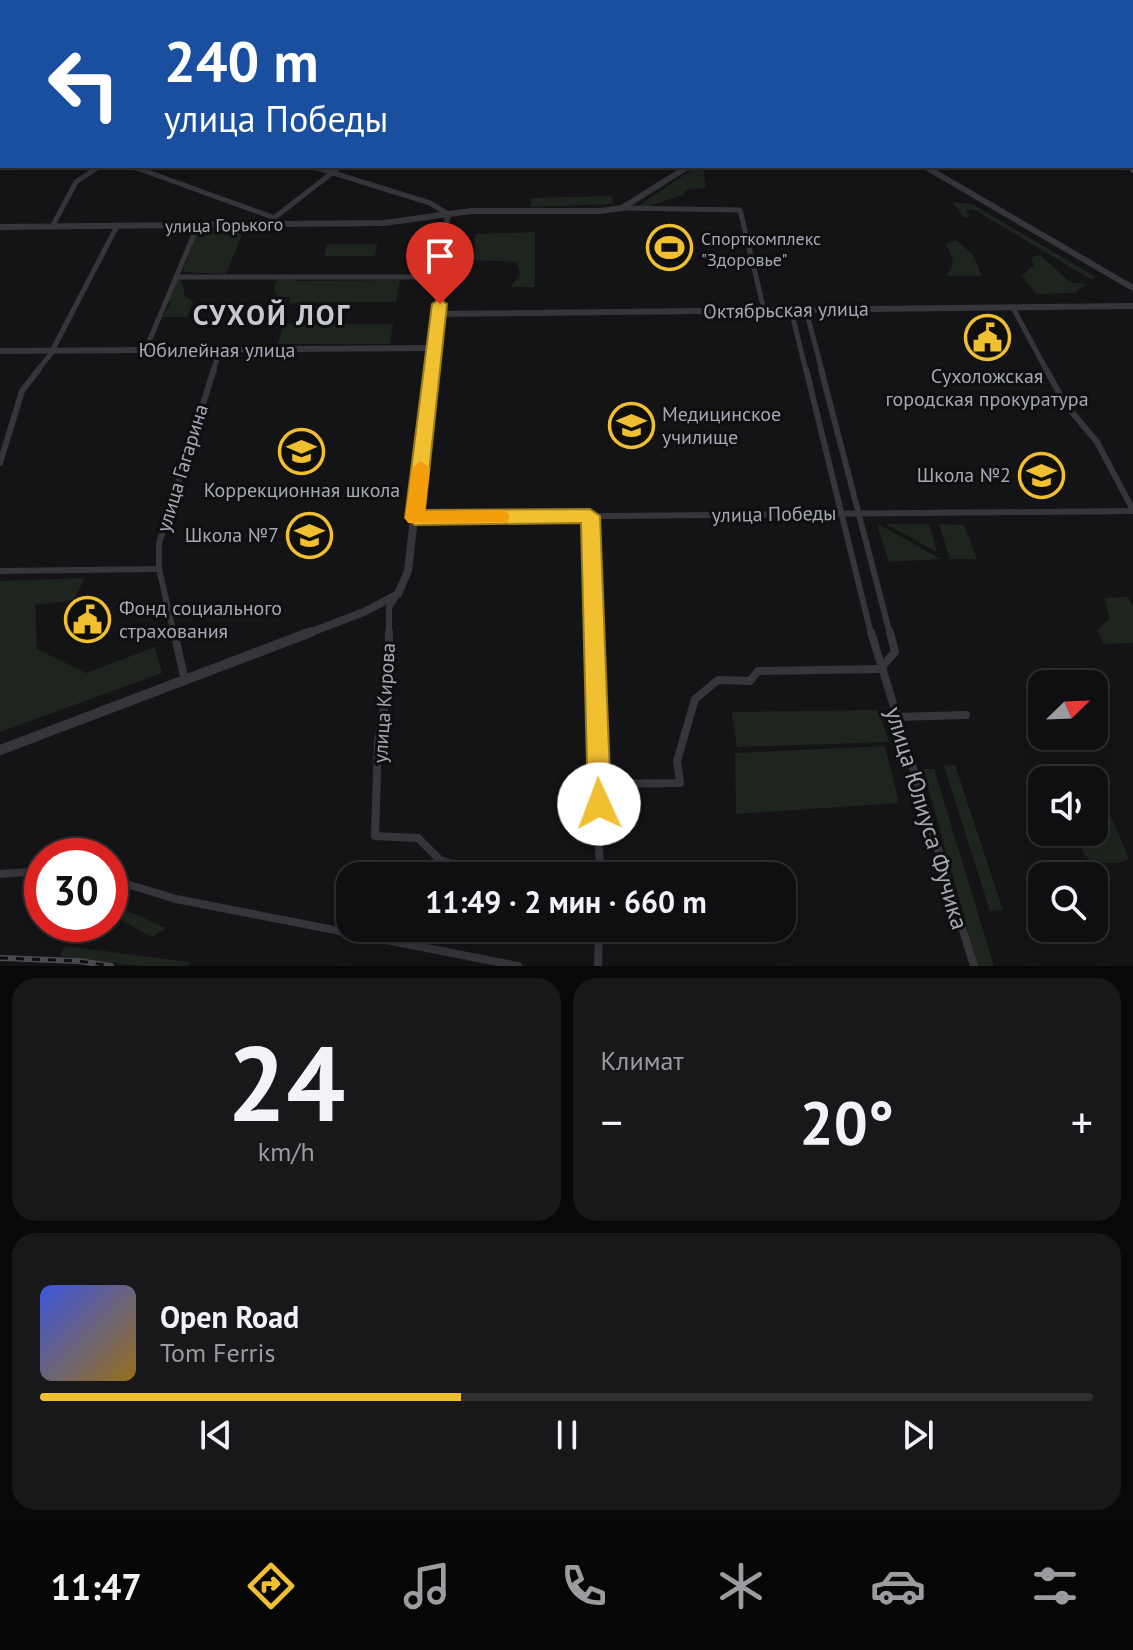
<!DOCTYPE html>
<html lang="ru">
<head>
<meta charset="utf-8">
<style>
	:root { --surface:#0f0e10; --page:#181719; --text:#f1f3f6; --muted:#9b9c9f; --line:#2f2e30; --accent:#f0c030 }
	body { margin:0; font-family:"PT Sans",sans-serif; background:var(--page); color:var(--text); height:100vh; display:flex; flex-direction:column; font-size:30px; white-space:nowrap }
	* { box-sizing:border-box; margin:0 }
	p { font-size:26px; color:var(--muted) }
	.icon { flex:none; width:44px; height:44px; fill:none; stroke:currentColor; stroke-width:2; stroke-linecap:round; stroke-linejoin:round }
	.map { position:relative; height:966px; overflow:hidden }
	.drawer { display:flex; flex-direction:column; gap:12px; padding:12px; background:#080809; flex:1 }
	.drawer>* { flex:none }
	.hud { position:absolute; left:0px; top:0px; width:1134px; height:168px; box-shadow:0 4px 20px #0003,0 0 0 2px var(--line); background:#1a4fa0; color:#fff; overflow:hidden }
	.needle { width:52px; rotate:67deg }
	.controls { position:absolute; left:1028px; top:670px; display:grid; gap:16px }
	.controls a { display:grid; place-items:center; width:80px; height:80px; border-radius:16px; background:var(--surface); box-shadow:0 4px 20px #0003,0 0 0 2px var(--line); font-size:40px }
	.speed { position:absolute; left:24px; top:838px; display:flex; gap:16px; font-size:40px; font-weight:700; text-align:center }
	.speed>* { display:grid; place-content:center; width:104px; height:104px; border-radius:50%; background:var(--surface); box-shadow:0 4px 20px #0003,0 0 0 2px var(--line); line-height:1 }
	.speed .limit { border:12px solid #d22; background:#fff; color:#111 }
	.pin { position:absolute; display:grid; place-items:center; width:68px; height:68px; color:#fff; margin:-82px -34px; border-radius:50% 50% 50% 0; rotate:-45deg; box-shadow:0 0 8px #0007 }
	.pin .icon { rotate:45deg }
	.me { position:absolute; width:88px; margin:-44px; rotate:358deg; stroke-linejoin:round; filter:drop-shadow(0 0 6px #0008) }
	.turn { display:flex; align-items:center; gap:28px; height:168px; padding:0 32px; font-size:36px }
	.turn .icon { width:104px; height:104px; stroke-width:2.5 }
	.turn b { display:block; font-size:56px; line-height:68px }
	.big { font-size:60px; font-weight:700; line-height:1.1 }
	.drawer .card { flex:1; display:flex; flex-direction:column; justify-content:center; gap:12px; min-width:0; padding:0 28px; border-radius:24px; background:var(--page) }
	.drawer .dial { align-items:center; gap:0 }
	.dial b { font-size:104px; line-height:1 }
	.song { display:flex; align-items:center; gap:24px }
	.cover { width:96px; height:96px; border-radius:12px; background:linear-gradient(135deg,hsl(230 70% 55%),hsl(40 70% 35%)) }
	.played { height:8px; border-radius:4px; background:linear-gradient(90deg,var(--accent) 40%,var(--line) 40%) }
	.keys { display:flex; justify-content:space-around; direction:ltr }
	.heat { display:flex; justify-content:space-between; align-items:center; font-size:44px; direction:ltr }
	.drawer .tiles { flex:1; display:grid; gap:12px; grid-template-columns:1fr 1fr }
	.card:last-child { grid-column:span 2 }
	.trip { position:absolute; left:336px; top:862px; width:460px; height:80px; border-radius:24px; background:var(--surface); box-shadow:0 4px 20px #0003,0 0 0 2px var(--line); font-weight:700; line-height:80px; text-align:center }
	.tab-bar { display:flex; height:128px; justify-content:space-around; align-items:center; background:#060606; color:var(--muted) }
	.tab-bar .icon { width:56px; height:56px }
	.tab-bar .selected { color:var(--accent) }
	.tab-bar b { font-size:36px; color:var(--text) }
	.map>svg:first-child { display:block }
	.green { fill:#1e251f }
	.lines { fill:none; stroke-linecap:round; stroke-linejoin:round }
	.minor-far3 { stroke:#35353a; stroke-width:4 }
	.minor-far2 { stroke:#35353a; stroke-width:5 }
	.minor-far1 { stroke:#35353a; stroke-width:6 }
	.minor { stroke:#35353a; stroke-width:8 }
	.tertiary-far3 { stroke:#35353a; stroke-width:5 }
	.tertiary-far2 { stroke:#35353a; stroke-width:6 }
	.tertiary-far1 { stroke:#35353a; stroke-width:8 }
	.tertiary { stroke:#35353a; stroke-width:10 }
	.rail-far1-casing { stroke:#4a4b51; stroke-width:4 }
	.rail-casing { stroke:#4a4b51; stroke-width:6 }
	.rail-far1 { stroke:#0f0f10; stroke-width:2; stroke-dasharray:4; stroke-linecap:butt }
	.rail { stroke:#0f0f10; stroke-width:3; stroke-dasharray:8; stroke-linecap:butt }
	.route { fill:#f0c030; stroke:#9c7d1f; stroke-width:2 }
	.slow { fill:#f59e0b }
	.labels { text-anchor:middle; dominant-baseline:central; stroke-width:6; stroke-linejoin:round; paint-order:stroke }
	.far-street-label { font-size:18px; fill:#a5a9b6; stroke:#0f0f10 }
	.far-poi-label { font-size:18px; fill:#a5a9b6; stroke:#0f0f10; text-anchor:start }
	.street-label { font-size:20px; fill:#a5a9b6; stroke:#0f0f10 }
	.poi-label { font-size:20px; fill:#a5a9b6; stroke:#0f0f10 }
	.near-street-label { font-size:24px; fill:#a5a9b6; stroke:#0f0f10 }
	.district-label { font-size:28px; font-weight:bold; letter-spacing:2px; fill:#c6c8d2; stroke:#0f0f10 }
</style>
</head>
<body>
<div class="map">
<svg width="1133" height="966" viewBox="0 0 1133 966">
	<rect width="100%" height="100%" fill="#141315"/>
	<g class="green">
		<path d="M 697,166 L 703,166 L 706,188 L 686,190 L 683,195 L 640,209 L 637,207 Z"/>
		<path d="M 612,196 L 613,204 L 531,207 L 531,198 Z"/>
		<path d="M 952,202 L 972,204 L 1096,277 L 1092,280 L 973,209 L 966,210 L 970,217 L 964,218 Z"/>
		<path d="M 198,230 L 244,230 L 226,274 L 182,272 Z"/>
		<path d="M 535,232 L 535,287 L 510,287 L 520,275 L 517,262 L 474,260 L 475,234 Z"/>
		<path d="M 956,240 L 973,255 L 982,276 L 946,276 C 956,264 954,257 945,244 Z"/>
		<path d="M 327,244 L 377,244 L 375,256 L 324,256 Z"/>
		<path d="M 1040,255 L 1070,282 L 1086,284 L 1075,293 L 1036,294 L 1022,276 L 1034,265 L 1031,257 Z"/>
		<path d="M 277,278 L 295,278 L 295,281 L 400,280 L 396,302 L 289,303 L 290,297 L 277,297 L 274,288 Z"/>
		<path d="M 177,279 L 181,279 L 185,296 L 193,302 L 187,317 L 162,317 L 171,304 L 168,302 Z"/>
		<path d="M 283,324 L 393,324 L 390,344 L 278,344 Z"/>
		<path d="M 886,524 L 929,524 L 937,552 Z"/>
		<path d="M 939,524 L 964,525 L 977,559 L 950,559 Z"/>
		<path d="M 877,525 L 880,525 L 941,559 L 889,562 Z"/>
		<path d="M 85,578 L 73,600 L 35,605 L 37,649 L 86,673 L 155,647 L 162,673 L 0,732 L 0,581 Z"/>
		<path d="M 1128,597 L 1133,606 L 1133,643 L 1104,644 L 1097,630 L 1109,619 L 1105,598 Z"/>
		<path d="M 878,710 L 889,742 L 737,747 L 732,712 Z"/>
		<path d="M 885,746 L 899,803 L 736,814 L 735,753 Z"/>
		<path d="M 955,765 L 1003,910 L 990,911 L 944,766 Z"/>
		<path d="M 923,769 L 934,769 L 994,966 L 978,966 Z"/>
		<path d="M 1094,785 L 1098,788 L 1129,858 C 1122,863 1119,863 1110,863 C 1083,863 1084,855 1075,832 L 1094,832 Z"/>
		<path d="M 1078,860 L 1084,876 L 1045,876 L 1040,862 Z"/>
		<path d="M 110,903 L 166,928 L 152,937 L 110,914 Z"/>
		<path d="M 65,946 L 190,962 L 188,966 L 139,966 L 60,956 Z"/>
	</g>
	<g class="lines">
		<g class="minor-far3">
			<path d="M 255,2 L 261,0"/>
			<path d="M 474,2 L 486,0"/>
		</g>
		<g class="minor-far2">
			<path d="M 131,166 L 275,218"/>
			<path d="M 311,166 L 430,203 L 448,214"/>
			<path d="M 622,208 L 740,210 L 764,310"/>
			<path d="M 274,218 L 341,166"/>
			<path d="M 52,227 L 76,182 L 100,166"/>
			<path d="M 176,277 L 443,277"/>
			<path d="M 1013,308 L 1047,371"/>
			<path d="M 791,310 L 806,371"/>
			<path d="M 806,310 L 822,371"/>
			<path d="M 145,351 L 198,225"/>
			<path d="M 37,371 L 50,355 L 117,226"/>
			<path d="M 213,371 L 220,350"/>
		</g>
		<g class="minor-far1">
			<path d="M 806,369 L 871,634"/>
			<path d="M 821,369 L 890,634"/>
			<path d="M 1046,369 L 1065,404 L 1097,442 L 1133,510"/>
			<path d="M 0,463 L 22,391 L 39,369"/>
			<path d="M 590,516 L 593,634"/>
			<path d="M 415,518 L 1133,511"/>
			<path d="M 0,571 L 159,569"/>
			<path d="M 174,634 L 159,569 L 159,543 L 214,369"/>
			<path d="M 389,634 L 389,607 L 396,597"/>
		</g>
		<g class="minor">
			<path d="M 174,632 L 185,681"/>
			<path d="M 389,632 L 389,681 L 378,741 L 375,836 L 418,838 L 440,860 L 487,875"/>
			<path d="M 593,632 L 600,876"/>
			<path d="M 871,632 L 974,966"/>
			<path d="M 880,669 L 895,652 L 890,632"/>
			<path d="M 896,717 L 966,715"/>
			<path d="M 599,784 L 680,783 L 677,761 L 695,699 L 718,680 L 750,681 L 758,671 L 880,669"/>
			<path d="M 0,874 L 42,871"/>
			<path d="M 110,879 L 176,899 L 518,966"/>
			<path d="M 598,966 L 599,928"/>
		</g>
		<path class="tertiary-far3" d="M 603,0 L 607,2"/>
		<g class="tertiary-far2">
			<path d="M 924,166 L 1133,288"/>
			<path d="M 0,227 L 384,223 L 471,211 L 600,211 L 622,208 L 689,166"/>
			<path d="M 438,314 L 1133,306"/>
			<path d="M 0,351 L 435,348"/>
			<path d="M 430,371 L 448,214"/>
		</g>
		<path class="tertiary-far1" d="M 306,634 L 364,612 L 398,594 L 408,571 L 431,369"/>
		<path class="tertiary" d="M 0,750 L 311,632"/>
		<defs>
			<g id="rail-far1">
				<path d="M 876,2 L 880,0"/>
				<path d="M 1129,166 L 1133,171"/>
			</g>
			<path id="rail" d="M 0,958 L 79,961 L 111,966"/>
		</defs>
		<use href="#rail-far1" class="rail-far1-casing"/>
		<use href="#rail" class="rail-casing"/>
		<use href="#rail-far1" class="rail-far1"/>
		<use href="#rail" class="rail"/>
	</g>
	<path class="route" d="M 440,299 L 447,304 L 425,510 L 590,509 L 600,516 L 611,804 L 608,812 L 599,816 L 591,812 L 588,804 L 581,523 L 415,525 L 405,518 L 432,304 Z"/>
	<path class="slow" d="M 421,461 L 430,468 L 425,511 L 500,510 L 507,512 L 510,517 L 507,522 L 408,523 L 405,518 L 412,468 Z"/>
	<defs>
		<symbol id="stadium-ring" viewBox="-11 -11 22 22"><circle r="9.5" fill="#0f0f10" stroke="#f0c030" stroke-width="1.5"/><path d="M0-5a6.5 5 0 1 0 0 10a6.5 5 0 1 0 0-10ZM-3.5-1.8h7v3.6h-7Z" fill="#f0c030"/></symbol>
		<symbol id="civic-ring" viewBox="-11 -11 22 22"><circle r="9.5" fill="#0f0f10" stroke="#f0c030" stroke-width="1.5"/><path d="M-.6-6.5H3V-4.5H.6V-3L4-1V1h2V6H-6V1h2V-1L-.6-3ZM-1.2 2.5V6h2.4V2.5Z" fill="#f0c030"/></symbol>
		<symbol id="university-ring" viewBox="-11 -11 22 22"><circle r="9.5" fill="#0f0f10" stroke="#f0c030" stroke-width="1.5"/><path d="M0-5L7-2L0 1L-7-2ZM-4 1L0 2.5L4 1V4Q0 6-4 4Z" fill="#f0c030"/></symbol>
		<symbol id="school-ring" viewBox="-11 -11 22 22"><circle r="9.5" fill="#0f0f10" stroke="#f0c030" stroke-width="1.5"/><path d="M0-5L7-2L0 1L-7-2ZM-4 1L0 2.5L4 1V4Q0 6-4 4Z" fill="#f0c030"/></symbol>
	</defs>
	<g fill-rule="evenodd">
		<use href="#stadium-ring" x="644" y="222" width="51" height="51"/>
		<use href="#civic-ring" x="962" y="312" width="51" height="51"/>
		<use href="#university-ring" x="606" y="400" width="51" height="51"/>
		<use href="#school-ring" x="276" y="426" width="51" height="51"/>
		<use href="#school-ring" x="1016" y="450" width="51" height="51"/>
		<use href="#school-ring" x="284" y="510" width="51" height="51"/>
		<use href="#civic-ring" x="62" y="594" width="51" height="51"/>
	</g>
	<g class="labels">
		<g class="far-street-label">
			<text transform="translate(224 225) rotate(-1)">улица Горького</text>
		</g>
		<g class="far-poi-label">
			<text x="701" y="238">Спорткомплекс<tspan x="701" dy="21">"Здоровье"</tspan></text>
		</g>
		<g class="street-label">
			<text transform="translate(786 310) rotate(-1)">Октябрьская улица</text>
			<text x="217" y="350">Юбилейная улица</text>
			<text transform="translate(182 468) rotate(-73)">улица Гагарина</text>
			<text transform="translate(774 514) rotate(-1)">улица Победы</text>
			<text transform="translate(384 703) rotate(-86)">улица Кирова</text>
		</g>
		<g class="poi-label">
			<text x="987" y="376">Сухоложская<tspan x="987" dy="23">городская прокуратура</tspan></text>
			<text x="662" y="414" text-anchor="start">Медицинское<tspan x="662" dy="23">училище</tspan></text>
			<text x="1011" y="475" text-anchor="end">Школа №2</text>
			<text x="302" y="490">Коррекционная школа</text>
			<text x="279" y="535" text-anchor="end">Школа №7</text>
			<text x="119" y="608" text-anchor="start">Фонд социального<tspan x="119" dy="23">страхования</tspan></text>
		</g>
		<g class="near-street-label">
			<text transform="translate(927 818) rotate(73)">улица Юлиуса Фучика</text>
		</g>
		<g class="district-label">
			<text x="272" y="314">СУХОЙ ЛОГ</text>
		</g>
	</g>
</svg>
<div class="controls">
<a><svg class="needle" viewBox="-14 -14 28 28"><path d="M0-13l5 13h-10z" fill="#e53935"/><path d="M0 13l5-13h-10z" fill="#9b9c9f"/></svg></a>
<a><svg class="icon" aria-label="sound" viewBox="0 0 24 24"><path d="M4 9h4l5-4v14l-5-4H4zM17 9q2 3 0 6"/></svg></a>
<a><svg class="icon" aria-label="search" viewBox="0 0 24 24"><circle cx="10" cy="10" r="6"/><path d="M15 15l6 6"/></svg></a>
</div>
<div class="speed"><div class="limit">30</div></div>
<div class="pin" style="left:440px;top:304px;background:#d93025"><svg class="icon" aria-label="arrive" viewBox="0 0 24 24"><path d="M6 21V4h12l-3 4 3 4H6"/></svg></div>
<svg class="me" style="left:599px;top:804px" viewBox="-20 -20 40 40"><circle r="19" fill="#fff"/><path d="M0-13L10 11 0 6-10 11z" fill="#f0c030"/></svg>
<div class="trip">11:49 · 2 мин · 660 m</div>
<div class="hud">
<div class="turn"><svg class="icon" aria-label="left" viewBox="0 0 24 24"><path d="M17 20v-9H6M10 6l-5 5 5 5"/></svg><div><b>240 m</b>улица Победы</div></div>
</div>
</div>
<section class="drawer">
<div class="tiles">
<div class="card dial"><b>24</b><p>km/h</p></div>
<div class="card"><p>Климат</p>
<div class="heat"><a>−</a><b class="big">20°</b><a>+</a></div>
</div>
<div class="card">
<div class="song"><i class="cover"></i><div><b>Open Road</b><p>Tom Ferris</p></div></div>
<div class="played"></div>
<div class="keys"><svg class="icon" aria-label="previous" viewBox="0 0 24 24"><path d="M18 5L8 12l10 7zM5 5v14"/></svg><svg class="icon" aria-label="pause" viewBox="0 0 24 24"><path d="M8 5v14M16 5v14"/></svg><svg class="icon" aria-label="next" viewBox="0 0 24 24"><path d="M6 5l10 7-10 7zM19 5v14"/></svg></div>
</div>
</div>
</section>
<nav class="tab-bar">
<b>11:47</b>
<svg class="icon selected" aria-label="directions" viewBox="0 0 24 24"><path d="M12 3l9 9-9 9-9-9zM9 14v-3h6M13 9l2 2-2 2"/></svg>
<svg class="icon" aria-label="music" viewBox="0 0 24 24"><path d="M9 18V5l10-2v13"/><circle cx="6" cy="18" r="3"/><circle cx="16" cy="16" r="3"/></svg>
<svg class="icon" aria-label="phone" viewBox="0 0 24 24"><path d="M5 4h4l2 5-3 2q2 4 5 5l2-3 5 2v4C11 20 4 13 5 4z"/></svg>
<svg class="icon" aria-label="climate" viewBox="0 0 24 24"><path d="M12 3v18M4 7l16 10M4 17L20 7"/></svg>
<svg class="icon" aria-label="car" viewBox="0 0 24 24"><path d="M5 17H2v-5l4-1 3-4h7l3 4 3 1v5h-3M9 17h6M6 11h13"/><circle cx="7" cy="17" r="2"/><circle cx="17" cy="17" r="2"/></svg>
<svg class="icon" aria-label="filters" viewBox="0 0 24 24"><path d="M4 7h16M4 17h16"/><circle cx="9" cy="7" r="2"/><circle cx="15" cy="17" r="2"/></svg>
</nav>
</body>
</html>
